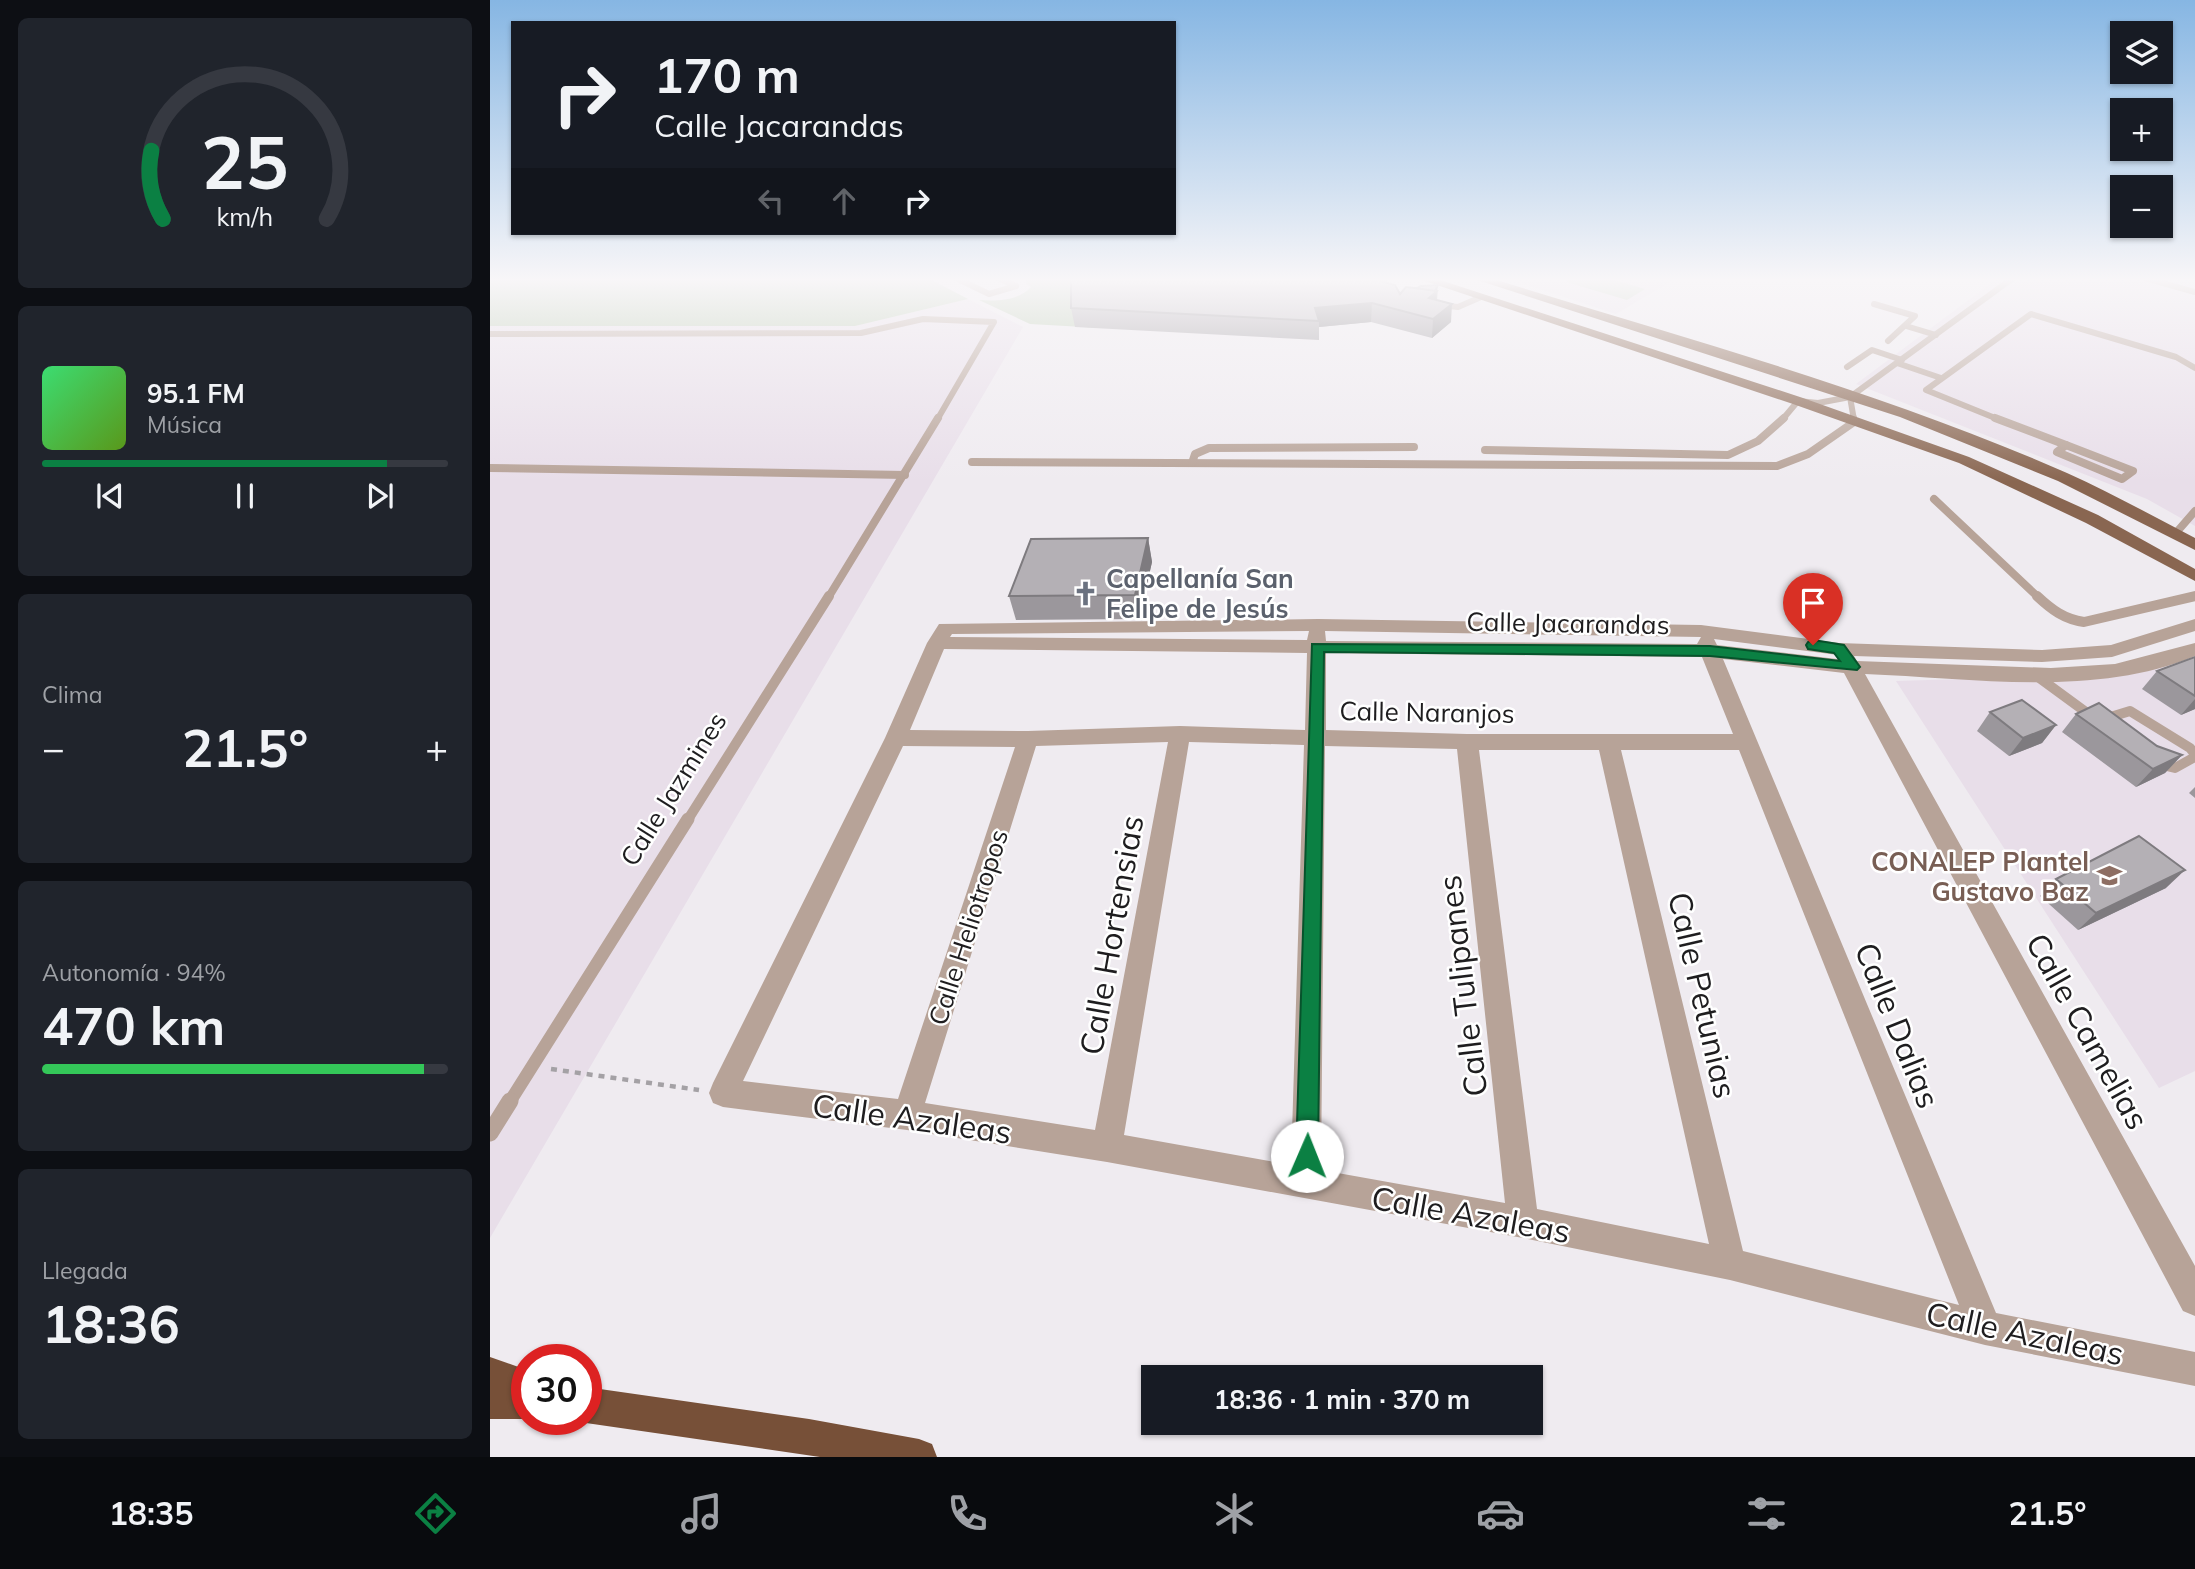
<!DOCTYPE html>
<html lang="es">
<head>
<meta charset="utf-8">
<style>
	:root { --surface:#171b24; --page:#20242c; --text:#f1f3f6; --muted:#9ea1a6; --line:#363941; --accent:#0b8043 }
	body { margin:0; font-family:Mulish,sans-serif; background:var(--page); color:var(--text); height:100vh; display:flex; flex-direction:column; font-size:26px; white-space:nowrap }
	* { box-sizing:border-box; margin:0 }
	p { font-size:23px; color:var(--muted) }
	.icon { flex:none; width:38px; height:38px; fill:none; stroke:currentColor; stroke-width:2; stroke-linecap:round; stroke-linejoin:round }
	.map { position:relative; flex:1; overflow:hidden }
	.sheet { display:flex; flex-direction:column; gap:18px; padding:18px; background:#0d0f14; width:490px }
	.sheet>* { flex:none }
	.top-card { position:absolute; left:21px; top:21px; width:665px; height:214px; border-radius:0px; box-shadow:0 2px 5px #0004; background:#171b24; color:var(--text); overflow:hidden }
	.controls { position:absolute; left:1620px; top:21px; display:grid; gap:14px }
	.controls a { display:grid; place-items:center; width:63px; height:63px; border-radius:0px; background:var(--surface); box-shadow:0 2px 5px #0004; font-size:35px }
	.speed { position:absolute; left:21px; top:1344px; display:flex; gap:14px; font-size:35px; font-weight:700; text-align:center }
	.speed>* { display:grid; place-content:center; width:91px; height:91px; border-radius:50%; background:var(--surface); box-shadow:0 2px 5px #0004; line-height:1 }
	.speed .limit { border:10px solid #d22; background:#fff; color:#111 }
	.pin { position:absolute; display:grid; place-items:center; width:60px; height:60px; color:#fff; margin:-72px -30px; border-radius:50% 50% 50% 0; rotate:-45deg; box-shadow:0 0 7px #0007 }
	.pin .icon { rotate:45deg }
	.me { position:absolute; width:77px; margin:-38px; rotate:1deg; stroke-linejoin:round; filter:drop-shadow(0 0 5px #0008) }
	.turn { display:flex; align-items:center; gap:24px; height:147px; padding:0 28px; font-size:32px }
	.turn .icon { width:91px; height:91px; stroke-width:2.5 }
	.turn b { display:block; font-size:49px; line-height:60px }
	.lanes { display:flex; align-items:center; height:66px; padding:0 28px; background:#0003; justify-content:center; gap:35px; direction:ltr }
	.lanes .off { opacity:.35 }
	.big { font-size:52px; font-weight:700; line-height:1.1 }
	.sheet .card { flex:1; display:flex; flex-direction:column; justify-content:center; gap:10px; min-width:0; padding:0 24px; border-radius:10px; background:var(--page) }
	.sheet .dial { align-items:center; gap:0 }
	.dial svg { height:182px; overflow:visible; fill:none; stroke:var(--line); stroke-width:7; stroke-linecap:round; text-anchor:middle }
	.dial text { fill:var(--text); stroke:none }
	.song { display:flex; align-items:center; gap:21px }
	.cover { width:84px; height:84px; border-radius:10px; background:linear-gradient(135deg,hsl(140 70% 55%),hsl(90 70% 35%)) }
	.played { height:7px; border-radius:4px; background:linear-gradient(90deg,var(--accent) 85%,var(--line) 85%) }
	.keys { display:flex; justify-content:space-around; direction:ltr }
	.heat { display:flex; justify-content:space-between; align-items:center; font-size:38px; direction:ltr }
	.charge { height:10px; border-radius:5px; background:linear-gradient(90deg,#34c759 94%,var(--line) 0) }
	.trip { position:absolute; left:651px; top:1365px; width:402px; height:70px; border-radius:0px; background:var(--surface); box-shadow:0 2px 5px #0004; font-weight:700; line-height:70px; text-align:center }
	.menu { display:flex; height:112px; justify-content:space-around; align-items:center; background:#090b0e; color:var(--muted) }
	.menu .icon { width:49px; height:49px }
	.menu .current { color:var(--accent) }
	.menu b { font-size:32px; color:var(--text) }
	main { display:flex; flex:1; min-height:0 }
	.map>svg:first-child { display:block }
	.built { fill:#e8dee9 }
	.green { fill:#b2c7a7 }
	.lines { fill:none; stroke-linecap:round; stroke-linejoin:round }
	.path { stroke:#a4a1a5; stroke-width:4.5; stroke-dasharray:6 6; stroke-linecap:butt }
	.lane-far4 { stroke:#b7a398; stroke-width:6 }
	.lane-far3 { stroke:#b7a398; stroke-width:8 }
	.lane-far2 { stroke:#b7a398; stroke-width:10 }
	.lane-far1 { stroke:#b7a398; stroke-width:13 }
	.lane { stroke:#b7a398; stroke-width:17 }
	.street { fill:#b7a398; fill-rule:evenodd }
	.primary { fill:#896651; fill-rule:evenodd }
	.highway { fill:#775038; fill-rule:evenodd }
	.wall { fill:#9b979c }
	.shaded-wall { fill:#7e7b7f }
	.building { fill:#b4b0b5; stroke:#7e7b7f; stroke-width:2 }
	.route { fill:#0b8043; stroke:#07532c; stroke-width:2 }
	.labels { text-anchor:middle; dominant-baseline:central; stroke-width:5; stroke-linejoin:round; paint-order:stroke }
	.worship-label { font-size:26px; font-weight:bold; fill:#5b616d; stroke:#fff; text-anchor:start }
	.street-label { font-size:26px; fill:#1e1d1f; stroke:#fff }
	.education-label { font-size:26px; font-weight:bold; fill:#785e54; stroke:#fff; text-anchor:end }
	.near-street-label { font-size:32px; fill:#1e1d1f; stroke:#fff }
</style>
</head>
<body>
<main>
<section class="sheet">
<div class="card dial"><svg viewBox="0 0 100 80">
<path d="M14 69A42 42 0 1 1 86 69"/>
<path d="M14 69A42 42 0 0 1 9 39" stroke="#0b8043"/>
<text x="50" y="56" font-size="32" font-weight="700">25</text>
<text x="50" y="72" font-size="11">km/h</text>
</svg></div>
<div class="card">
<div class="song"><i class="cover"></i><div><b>95.1 FM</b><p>Música</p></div></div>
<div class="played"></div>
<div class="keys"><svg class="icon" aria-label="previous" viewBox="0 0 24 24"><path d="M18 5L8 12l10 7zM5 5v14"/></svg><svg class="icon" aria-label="pause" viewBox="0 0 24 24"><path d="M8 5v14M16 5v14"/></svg><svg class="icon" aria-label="next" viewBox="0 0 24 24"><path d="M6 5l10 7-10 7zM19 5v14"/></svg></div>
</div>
<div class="card"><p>Clima</p>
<div class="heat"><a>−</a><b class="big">21.5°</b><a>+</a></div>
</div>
<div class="card"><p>Autonomía · 94%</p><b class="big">470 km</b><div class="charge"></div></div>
<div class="card"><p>Llegada</p><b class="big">18:36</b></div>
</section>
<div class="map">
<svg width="1705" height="1457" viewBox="0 0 1705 1457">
	<rect width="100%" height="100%" fill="#efebf0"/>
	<g class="built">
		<path d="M 1016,278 L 1187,278 L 1126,314 Z"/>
		<path d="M 1508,278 L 1705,278 L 1705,526 L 1657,499 L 1366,384 Z"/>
		<path d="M 478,299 L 533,327 L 0,1238 L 0,326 L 365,326 Z"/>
		<path d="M 1705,657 L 1705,1071 L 1669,1088 L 1406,681 L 1627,674 Z"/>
	</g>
	<g class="green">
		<path d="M 0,278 L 438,278 L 478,299 L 365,326 L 0,326 Z"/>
		<path d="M 535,278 L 645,278 L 678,322 L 611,328 L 540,324 L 489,300 C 507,301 528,301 541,287 L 536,284 Z"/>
		<path d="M 1082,278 L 1118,278 L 1155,289 L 1137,300 L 1076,282 Z"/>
	</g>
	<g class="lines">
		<path class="path" d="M 61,1069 L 209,1090"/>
		<g class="lane-far4">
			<path d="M 466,278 L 499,294 L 526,286"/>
			<path d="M 508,278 L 526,286"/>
			<path d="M 1655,278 L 1705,292"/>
			<path d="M 1384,304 L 1425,316 L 1398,341"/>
			<path d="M 950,305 L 968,307 L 991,297"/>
			<path d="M 1416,326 L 1446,335"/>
			<path d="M 0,334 L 371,333 L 433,319 L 504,322 L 447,420"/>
			<path d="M 1407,363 L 1451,378"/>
			<path d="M 1357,367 L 1382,350 L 1412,360"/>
			<path d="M 1360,397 L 1364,420"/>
			<path d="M 1292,420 L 1308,401 L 1328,403 L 1360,397 L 1523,278"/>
			<path d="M 1510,420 L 1436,390 L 1541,314 L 1686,357 L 1705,368"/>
		</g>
		<g class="lane-far3">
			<path d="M 1505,418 L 1576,445"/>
			<path d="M 1576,445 L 1643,471 L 1632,479 L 1567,452 Z"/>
			<path d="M 995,450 L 1238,455 L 1268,441 L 1294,418"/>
			<path d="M 482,462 L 1287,466 L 1318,454 L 1364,422 L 1363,418"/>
			<path d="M 702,463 L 705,454 L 719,448 L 924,447"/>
			<path d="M 0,468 L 415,475"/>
			<path d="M 1444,499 L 1549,598"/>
			<path d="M 1685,534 L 1705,511"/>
			<path d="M 338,598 L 448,418"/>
			<path d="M 1698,598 L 1705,596"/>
		</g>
		<g class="lane-far2">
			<path d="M 1547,596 C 1562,610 1574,619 1594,622 L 1705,596"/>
			<path d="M 1544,674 L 1604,718"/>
			<path d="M 1614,719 L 1640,711 L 1700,748 L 1705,754 L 1703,758 L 1685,768 L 1668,764"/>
			<path d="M 197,821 L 339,596"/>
		</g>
		<path class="lane-far1" d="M 19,1103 L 198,819"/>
		<path class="lane" d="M 0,1133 L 20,1101"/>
		<path class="street" d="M 828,619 L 1211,625 L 1349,643 L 1552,650 L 1621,645 L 1705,619 L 1705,631 L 1622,657 L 1552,662 L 1364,656 L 1367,661 L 1561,668 L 1625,664 L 1705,643 L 1705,656 C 1606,698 1480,678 1375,674 L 1705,1266 L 1705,1316 L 1693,1311 L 1354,673 L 1233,659 L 1506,1313 L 1705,1352 L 1705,1386 L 1495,1345 L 1240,1280 L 1033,1238 L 617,1162 L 417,1130 L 233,1107 L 223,1103 L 219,1093 L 223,1083 L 395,738 L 437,643 L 449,624 ZM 819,631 L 817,640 L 460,637 L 462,634 ZM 835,631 L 1211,637 L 1207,644 L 836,641 ZM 1224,639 L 1348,655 L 1347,659 L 1227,645 ZM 454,649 L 817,653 L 815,730 L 690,726 L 538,731 L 420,730 ZM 836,653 L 1212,657 L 1243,734 L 977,734 L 836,730 ZM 678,742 L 605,1130 L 435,1103 L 546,746 ZM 699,742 L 814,745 L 801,1165 L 634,1135 ZM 413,746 L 525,747 L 408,1099 L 253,1081 ZM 835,746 L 967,749 L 1015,1203 L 831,1170 ZM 989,750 L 1109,750 L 1219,1244 L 1047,1209 ZM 1131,750 L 1249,750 L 1469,1305 L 1253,1251 Z"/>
		<g class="primary">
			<path d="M 926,278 L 944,278 L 1313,398 L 1479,457 L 1608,515 L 1705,569 L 1705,581 L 1596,523 L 1469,463 L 1303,404 Z"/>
			<path d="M 981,278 L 1000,278 C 1194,338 1391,391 1577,473 C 1621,493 1663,516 1705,538 L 1705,550 L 1568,481 L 1410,417 Z"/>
		</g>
		<g class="highway">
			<path d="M 0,1357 L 37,1370 L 37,1419 L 0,1419 Z"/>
			<path d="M 96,1387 L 319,1419 L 429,1439 L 442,1444 L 447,1457 L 330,1457 L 96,1423 L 88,1419 L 96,1419 Z"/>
		</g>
	</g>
	<g class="wall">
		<path d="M 890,278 L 897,278 L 897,283 L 910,294 L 948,290 L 947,300 L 961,322 L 942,338 L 881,322 L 829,327 L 829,340 L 585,327 L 581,308 Z"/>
		<path d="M 658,538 L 662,562 L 649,619 L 526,620 L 519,596 Z"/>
		<path d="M 1705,657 L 1705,709 L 1691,715 L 1652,689 L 1667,671 Z"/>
		<path d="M 1500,712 L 1566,725 L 1552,743 L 1519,756 L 1487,731 Z"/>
		<path d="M 1586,714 L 1667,746 L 1692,755 L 1675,773 L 1646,787 L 1572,732 Z"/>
		<path d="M 1705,787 L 1705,798 L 1699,793 Z"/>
		<path d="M 1566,879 L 1676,888 L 1588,930 L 1550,896 Z"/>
	</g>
	<g class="shaded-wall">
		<path d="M 890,278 L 897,278 L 897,291 L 889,299 Z"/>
		<path d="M 948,285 L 947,292 L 946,310 L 939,298 Z"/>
		<path d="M 882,303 L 881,322 L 829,327 L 829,321 L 825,308 Z"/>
		<path d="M 962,304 L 961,322 L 942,338 L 943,319 Z"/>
		<path d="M 658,538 L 662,562 L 649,619 L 645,595 Z"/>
		<path d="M 1705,699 L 1705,709 L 1691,715 Z"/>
		<path d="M 1566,725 L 1552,743 L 1519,756 L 1533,738 Z"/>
		<path d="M 1692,755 L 1675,773 L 1646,787 L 1663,769 Z"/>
		<path d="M 1695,870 L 1676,888 L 1588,930 L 1606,913 Z"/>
	</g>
	<g class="building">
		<path d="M 581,278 L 890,278 L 890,281 L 905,285 L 910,294 L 916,287 L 943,290 L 947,291 L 939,298 L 962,304 L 943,319 L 882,303 L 825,308 L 829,321 L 581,308 Z"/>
		<path d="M 948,285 L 945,291 L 927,288 L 931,286 Z"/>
		<path d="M 658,538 L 645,595 L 519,596 L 541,539 Z"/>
		<path d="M 1705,657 L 1705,696 L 1667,671 Z"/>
		<path d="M 1532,700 L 1566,725 L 1533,738 L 1500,712 Z"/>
		<path d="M 1609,703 L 1667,746 L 1692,755 L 1663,769 L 1586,714 Z"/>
		<path d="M 1649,836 L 1695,870 L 1606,913 L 1566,879 Z"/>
	</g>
	<linearGradient id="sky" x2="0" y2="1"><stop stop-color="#86b6e3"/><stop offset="0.58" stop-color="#f8f6f8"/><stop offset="1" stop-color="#f8f6f8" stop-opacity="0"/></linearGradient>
	<rect width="1705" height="482" fill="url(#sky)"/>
	<path class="route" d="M 1323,640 L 1354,645 L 1370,667 L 1367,670 L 1220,656 L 834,652 L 828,1156 L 825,1164 L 817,1168 L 809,1164 L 806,1156 L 822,644 L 1220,646 L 1350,661 L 1344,653 L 1318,649 L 1316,645 L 1318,642 Z"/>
	<defs>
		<symbol id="church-bare" viewBox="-9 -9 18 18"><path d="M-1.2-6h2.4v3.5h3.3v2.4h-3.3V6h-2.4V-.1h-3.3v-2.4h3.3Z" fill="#6b7280" stroke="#fff" stroke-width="2.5" paint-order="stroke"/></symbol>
		<symbol id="school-bare" viewBox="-9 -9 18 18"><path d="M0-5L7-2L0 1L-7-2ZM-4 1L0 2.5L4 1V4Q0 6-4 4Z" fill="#8d6e63" stroke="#fff" stroke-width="2.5" paint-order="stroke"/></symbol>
	</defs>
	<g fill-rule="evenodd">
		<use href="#church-bare" x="578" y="576" width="35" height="35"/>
		<use href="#school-bare" x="1602" y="858" width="35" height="35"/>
	</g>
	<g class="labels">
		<g class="worship-label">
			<text x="616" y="578">Capellanía San<tspan x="616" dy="30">Felipe de Jesús</tspan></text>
		</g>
		<g class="street-label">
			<text transform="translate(1078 623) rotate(1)">Calle Jacarandas</text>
			<text transform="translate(937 712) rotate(1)">Calle Naranjos</text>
			<text transform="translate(183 789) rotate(-58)">Calle Jazmines</text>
			<text transform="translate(478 927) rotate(-72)">Calle Heliotropos</text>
		</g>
		<g class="education-label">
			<text x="1599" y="861">CONALEP Plantel<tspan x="1599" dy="30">Gustavo Baz</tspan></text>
		</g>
		<g class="near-street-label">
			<text transform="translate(621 935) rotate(-80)">Calle Hortensias</text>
			<text transform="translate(972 986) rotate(-97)">Calle Tulipanes</text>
			<text transform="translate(1213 995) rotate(77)">Calle Petunias</text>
			<text transform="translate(1408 1025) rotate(68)">Calle Dalias</text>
			<text transform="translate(1598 1031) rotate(61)">Calle Camelias</text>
			<text transform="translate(422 1118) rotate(8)">Calle Azaleas</text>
			<text transform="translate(981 1214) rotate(10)">Calle Azaleas</text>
			<text transform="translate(1535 1333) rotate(12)">Calle Azaleas</text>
		</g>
	</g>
</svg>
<div class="controls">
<a><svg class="icon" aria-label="layers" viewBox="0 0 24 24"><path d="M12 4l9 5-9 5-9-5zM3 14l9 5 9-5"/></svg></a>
<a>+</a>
<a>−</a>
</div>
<div class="speed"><div class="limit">30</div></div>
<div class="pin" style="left:1323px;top:645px;background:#d93025"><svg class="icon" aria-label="arrive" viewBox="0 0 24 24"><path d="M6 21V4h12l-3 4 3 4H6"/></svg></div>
<svg class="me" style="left:817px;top:1156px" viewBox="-20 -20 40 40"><circle r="19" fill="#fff"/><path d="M0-13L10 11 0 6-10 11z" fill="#0b8043"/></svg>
<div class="trip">18:36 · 1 min · 370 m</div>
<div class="top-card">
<div class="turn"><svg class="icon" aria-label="right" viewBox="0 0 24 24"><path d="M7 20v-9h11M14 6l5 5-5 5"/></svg><div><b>170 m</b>Calle Jacarandas</div></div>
<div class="lanes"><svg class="icon off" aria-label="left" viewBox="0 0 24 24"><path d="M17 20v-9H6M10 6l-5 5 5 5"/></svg><svg class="icon off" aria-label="ahead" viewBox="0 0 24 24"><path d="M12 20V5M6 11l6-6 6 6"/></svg><svg class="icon" aria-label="right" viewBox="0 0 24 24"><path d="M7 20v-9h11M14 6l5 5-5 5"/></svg></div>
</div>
</div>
</main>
<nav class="menu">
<b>18:35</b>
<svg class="icon current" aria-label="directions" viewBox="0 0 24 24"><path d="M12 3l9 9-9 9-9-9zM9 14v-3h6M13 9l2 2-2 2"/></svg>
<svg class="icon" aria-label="music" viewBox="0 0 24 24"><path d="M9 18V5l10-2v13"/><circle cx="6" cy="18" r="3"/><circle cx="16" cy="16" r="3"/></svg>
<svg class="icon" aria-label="phone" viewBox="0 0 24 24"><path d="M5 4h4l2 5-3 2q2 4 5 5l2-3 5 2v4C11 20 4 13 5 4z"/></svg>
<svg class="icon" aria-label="climate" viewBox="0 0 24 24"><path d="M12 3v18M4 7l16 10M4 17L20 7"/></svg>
<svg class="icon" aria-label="car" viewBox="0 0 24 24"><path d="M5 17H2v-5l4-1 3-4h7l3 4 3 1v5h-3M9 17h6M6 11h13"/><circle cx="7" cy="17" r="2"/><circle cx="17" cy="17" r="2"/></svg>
<svg class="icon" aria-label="filters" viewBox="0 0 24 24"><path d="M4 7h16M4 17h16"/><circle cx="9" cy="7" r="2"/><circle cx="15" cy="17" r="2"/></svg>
<b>21.5°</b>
</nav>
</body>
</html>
